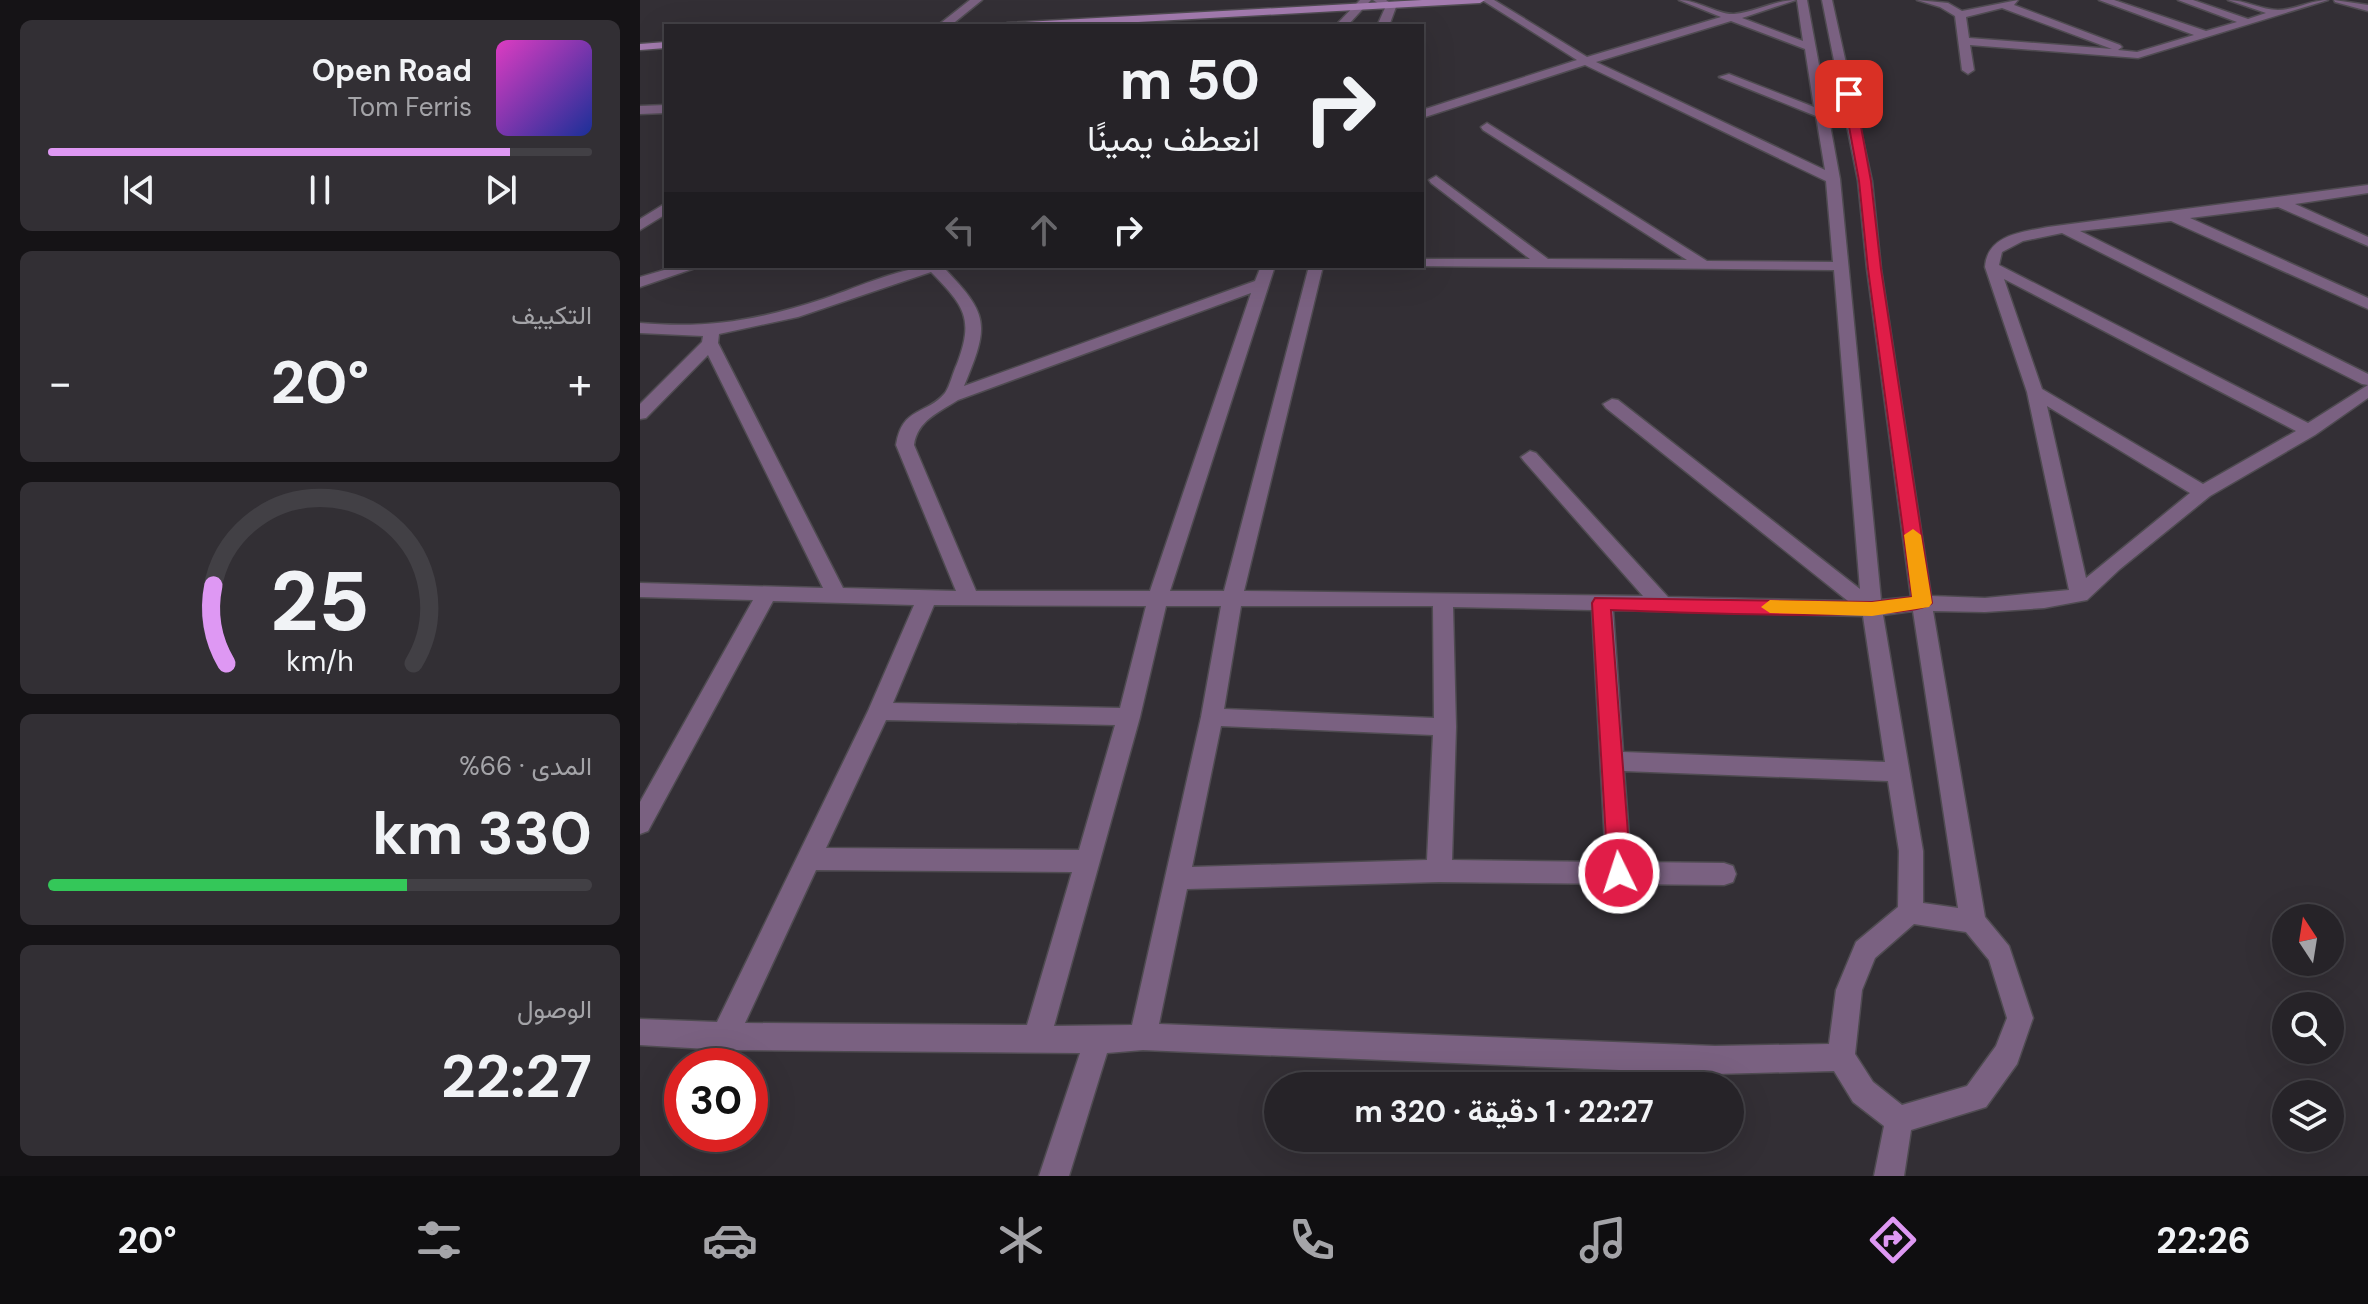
<!DOCTYPE html>
<html lang="ar">
<head>
<meta charset="utf-8">
<style>
	:root { --surface:#262328; --page:#322f34; --text:#f1f3f6; --muted:#a4a4a8; --line:#424045; --accent:#de98f3 }
	body { margin:0; font-family:"DM Sans",Vazirmatn,sans-serif; background:var(--page); color:var(--text); direction:rtl; height:100vh; display:flex; flex-direction:column; font-size:30px; white-space:nowrap }
	* { box-sizing:border-box; margin:0 }
	p { font-size:26px; color:var(--muted) }
	.icon { flex:none; width:44px; height:44px; fill:none; stroke:currentColor; stroke-width:2; stroke-linecap:round; stroke-linejoin:round }
	.map { position:relative; flex:1; overflow:hidden; direction:ltr }
	.details { display:flex; flex-direction:column; gap:20px; padding:20px; background:#151316; width:640px }
	.details>* { flex:none }
	.hud { position:absolute; left:24px; top:24px; width:760px; height:244px; border-radius:0px; box-shadow:0 8px 32px #0002,0 0 0 2px var(--line); direction:rtl; background:#262328; color:var(--text); overflow:hidden }
	.needle { width:52px; rotate:348deg }
	.controls { position:absolute; left:1632px; top:904px; display:grid; gap:16px }
	.controls a { display:grid; place-items:center; width:72px; height:72px; border-radius:50%; background:var(--surface); box-shadow:0 8px 32px #0002,0 0 0 2px var(--line); font-size:40px }
	.speed { position:absolute; left:24px; top:1048px; display:flex; gap:16px; font-size:40px; font-weight:700; text-align:center }
	.speed>* { display:grid; place-content:center; width:104px; height:104px; border-radius:50%; background:var(--surface); box-shadow:0 8px 32px #0002,0 0 0 2px var(--line); line-height:1 }
	.speed .limit { border:12px solid #d22; background:#fff; color:#111 }
	.pin { position:absolute; display:grid; place-items:center; width:68px; height:68px; color:#fff; margin:-34px; border-radius:16px; box-shadow:0 4px 12px #0006 }
	.me { position:absolute; width:88px; margin:-44px; rotate:356deg; stroke-linejoin:round; filter:drop-shadow(0 0 6px #0008) }
	.turn { display:flex; align-items:center; gap:28px; height:168px; padding:0 32px; font-size:36px }
	.turn .icon { width:104px; height:104px; stroke-width:2.5 }
	.turn b { display:block; font-size:56px; line-height:68px }
	.lanes { display:flex; align-items:center; height:76px; padding:0 32px; background:#0003; justify-content:center; gap:40px; direction:ltr }
	.lanes .off { opacity:.35 }
	.big { font-size:60px; font-weight:700; line-height:1.1 }
	.details .tile { flex:1; display:flex; flex-direction:column; justify-content:center; gap:12px; min-width:0; padding:0 28px; border-radius:12px; background:var(--page) }
	.details .dial { align-items:center; gap:0 }
	.dial svg { height:208px; overflow:visible; fill:none; stroke:var(--line); stroke-width:7; stroke-linecap:round; text-anchor:middle }
	.dial text { fill:var(--text); stroke:none }
	.song { display:flex; align-items:center; gap:24px }
	.cover { width:96px; height:96px; border-radius:12px; background:linear-gradient(135deg,hsl(310 70% 55%),hsl(230 70% 35%)) }
	.played { height:8px; border-radius:4px; background:linear-gradient(90deg,var(--accent) 85%,var(--line) 85%) }
	.keys { display:flex; justify-content:space-around; direction:ltr }
	.heat { display:flex; justify-content:space-between; align-items:center; font-size:44px; direction:ltr }
	.charge { height:12px; border-radius:6px; background:linear-gradient(90deg,#34c759 66%,var(--line) 0) }
	.trip { position:absolute; left:624px; top:1072px; width:480px; height:80px; border-radius:40px; background:var(--surface); box-shadow:0 8px 32px #0002,0 0 0 2px var(--line); font-weight:700; line-height:80px; text-align:center; direction:rtl }
	.menu { display:flex; height:128px; justify-content:space-around; align-items:center; background:#0f0e10; color:var(--muted) }
	.menu .icon { width:56px; height:56px }
	.menu .active { color:var(--accent) }
	.menu b { font-size:36px; color:var(--text) }
	main { display:flex; flex:1; min-height:0 }
	.map>svg:first-child { display:block }
	.lines { fill:none; stroke-linecap:round; stroke-linejoin:round }
	.minor-casing { stroke:#4f4b51; stroke-width:3 }
	.tertiary-casing { stroke:#4f4b51; stroke-width:3 }
	.secondary-casing { stroke:#4f4b51; stroke-width:3 }
	.minor { fill:#7a6181; fill-rule:evenodd }
	.tertiary { fill:#7a6181; fill-rule:evenodd }
	.secondary { fill:#a37baf; fill-rule:evenodd }
	.route { fill:#e11d48; stroke:#92132f; stroke-width:2 }
	.slow { fill:#f59e0b }
</style>
</head>
<body>
<main>
<div class="map">
<svg width="1728" height="1176" viewBox="0 0 1728 1176">
	<rect width="100%" height="100%" fill="#332f35"/>
	<g class="lines">
		<defs>
			<g id="minor">
				<path d="M 720,0 L 731,0 L 707,26 L 695,26 Z"/>
				<path d="M 733,0 L 746,0 L 756,7 L 749,26 L 737,26 L 745,8 Z"/>
				<path d="M 842,0 L 854,0 L 947,57 L 1081,17 L 1039,0 C 1058,0 1078,15 1094,14 C 1116,12 1134,0 1156,0 L 1102,18 L 1163,41 L 1157,0 L 1167,0 L 1200,179 L 1241,600 L 1271,597 L 1227,269 L 1218,181 L 1182,0 L 1192,0 L 1232,181 L 1241,269 L 1291,596 L 1345,598 L 1429,590 L 1387,392 L 1345,267 C 1347,235 1382,232 1408,227 L 1728,185 L 1728,193 L 1655,204 L 1728,237 L 1728,246 L 1638,207 L 1550,218 L 1728,298 L 1728,309 L 1531,221 L 1440,231 L 1728,374 L 1728,398 L 1675,435 L 1570,496 L 1480,569 L 1447,600 L 1404,608 L 1345,612 L 1293,611 L 1345,917 L 1369,946 L 1393,1018 L 1377,1064 L 1346,1107 L 1271,1130 L 1264,1176 L 1234,1176 L 1244,1126 L 1213,1102 L 1194,1071 L 1075,1074 L 503,1050 L 467,1053 L 429,1176 L 399,1176 L 440,1053 L 84,1050 L 0,1045 L 0,1019 L 77,1022 L 228,711 L 274,605 L 133,601 L 8,831 L 0,834 L 0,802 L 113,600 L 0,597 L 0,583 L 183,588 L 68,355 L 6,418 L 0,419 L 0,404 L 62,342 L 63,336 L 0,333 L 0,323 C 67,329 119,320 183,299 C 222,286 261,266 302,266 C 349,314 350,324 324,386 L 615,281 L 621,266 L 635,266 L 530,591 L 584,591 L 669,266 L 683,266 L 604,591 L 1003,596 L 884,461 L 881,457 L 890,451 L 896,453 L 1028,597 L 1208,601 L 966,408 L 963,404 L 972,399 L 978,400 L 1220,589 L 1194,270 L 777,266 L 782,266 L 782,259 L 890,259 L 791,183 L 789,180 L 796,176 L 908,259 L 1047,260 L 843,130 L 841,127 L 847,123 L 1067,261 L 1193,262 L 1186,181 L 945,65 L 782,118 L 782,110 L 937,60 ZM 1091,21 L 1165,49 L 1174,107 L 1089,74 L 1079,77 L 1176,116 L 1185,170 L 956,62 ZM 1422,233 L 1722,384 L 1728,385 L 1668,423 L 1359,265 L 1362,252 L 1383,241 ZM 291,272 C 323,305 335,317 317,364 C 313,372 310,386 305,393 C 287,415 262,406 256,445 L 316,591 L 203,588 L 78,343 L 79,334 L 158,317 ZM 1364,279 L 1656,431 L 1563,484 L 1402,389 ZM 611,293 L 510,591 L 336,591 L 274,445 C 277,421 299,412 318,400 ZM 1407,406 L 1550,493 L 1446,578 ZM 294,605 L 506,606 L 480,708 L 253,703 ZM 526,606 L 581,606 L 561,717 L 492,1025 L 414,1026 L 500,717 ZM 601,606 L 793,606 L 794,718 L 584,709 ZM 813,607 L 952,610 L 966,862 L 812,860 L 816,727 ZM 973,610 L 1223,616 L 1245,762 L 983,752 ZM 1273,611 L 1318,908 L 1283,903 L 1283,851 L 1243,615 ZM 246,720 L 475,725 L 439,850 L 186,848 ZM 581,726 L 793,735 L 787,860 L 552,867 ZM 984,771 L 1248,781 L 1259,851 L 1258,907 L 1216,942 L 1196,990 L 1189,1044 L 1075,1046 L 519,1024 L 547,889 L 799,882 L 1084,885 L 1093,882 L 1096,874 L 1093,866 L 1084,863 L 991,862 ZM 176,870 L 432,872 L 387,1025 L 105,1023 ZM 1274,924 L 1326,932 L 1349,960 L 1367,1018 L 1356,1046 L 1327,1086 L 1262,1105 L 1233,1082 L 1215,1054 L 1222,990 L 1235,958 Z"/>
				<path d="M 1277,0 L 1308,3 L 1322,11 L 1378,0 L 1374,5 L 1480,45 L 1482,47 L 1478,50 L 1497,52 L 1554,35 L 1459,0 L 1474,0 L 1566,31 L 1597,22 L 1538,0 L 1553,0 L 1608,19 L 1626,13 L 1588,0 C 1605,0 1622,10 1638,10 C 1655,10 1671,0 1688,0 L 1498,58 L 1330,45 L 1334,70 L 1328,74 L 1322,70 L 1315,16 L 1300,7 ZM 1362,8 L 1472,49 L 1329,38 L 1326,17 Z"/>
				<path d="M 1694,0 L 1728,5 L 1728,11 L 1695,2 Z"/>
				<path d="M 26,105 L 26,113 L 0,114 L 0,106 Z"/>
				<path d="M 38,266 L 61,266 L 0,287 L 0,277 Z"/>
			</g>
			<g id="tertiary">
				<path d="M 330,0 L 342,0 L 310,26 L 297,26 Z"/>
				<path d="M 26,203 L 26,214 L 0,230 L 0,219 Z"/>
			</g>
			<g id="secondary">
				<path d="M 782,0 L 845,0 L 840,3 L 427,26 L 361,26 L 367,23 Z"/>
				<path d="M 26,42 L 26,48 L 0,50 L 0,44 Z"/>
			</g>
		</defs>
		<use href="#minor" class="minor-casing"/>
		<use href="#tertiary" class="tertiary-casing"/>
		<use href="#secondary" class="secondary-casing"/>
		<use href="#minor" class="minor"/>
		<use href="#tertiary" class="tertiary"/>
		<use href="#secondary" class="secondary"/>
	</g>
	<path class="route" d="M 1209,91 L 1215,94 L 1231,181 L 1241,269 L 1292,603 C 1276,624 1013,611 971,610 L 991,873 L 987,880 L 979,883 L 971,880 L 968,873 L 952,603 L 955,598 L 1232,602 L 1272,597 L 1228,269 L 1219,181 L 1203,94 Z"/>
	<path class="slow" d="M 1273,529 L 1281,535 L 1292,603 L 1289,607 L 1232,616 L 1130,613 L 1121,607 L 1130,600 L 1232,602 L 1272,597 L 1264,535 Z"/>
</svg>
<div class="controls">
<a><svg class="needle" viewBox="-14 -14 28 28"><path d="M0-13l5 13h-10z" fill="#e53935"/><path d="M0 13l5-13h-10z" fill="#a4a4a8"/></svg></a>
<a><svg class="icon" aria-label="search" viewBox="0 0 24 24"><circle cx="10" cy="10" r="6"/><path d="M15 15l6 6"/></svg></a>
<a><svg class="icon" aria-label="layers" viewBox="0 0 24 24"><path d="M12 4l9 5-9 5-9-5zM3 14l9 5 9-5"/></svg></a>
</div>
<div class="speed"><div class="limit">30</div></div>
<div class="pin" style="left:1209px;top:94px;background:#d93025"><svg class="icon" aria-label="arrive" viewBox="0 0 24 24"><path d="M6 21V4h12l-3 4 3 4H6"/></svg></div>
<svg class="me" style="left:979px;top:873px" viewBox="-20 -20 40 40"><circle r="17" fill="#e11d48" stroke="#fff" stroke-width="3"/><path d="M0-11L8 9 0 5-8 9z" fill="#fff"/></svg>
<div class="trip">22:27 · 1 دقيقة · 320 m</div>
<div class="hud">
<div class="turn"><svg class="icon" aria-label="right" viewBox="0 0 24 24"><path d="M7 20v-9h11M14 6l5 5-5 5"/></svg><div><b>50 m</b>انعطف يمينًا</div></div>
<div class="lanes"><svg class="icon off" aria-label="left" viewBox="0 0 24 24"><path d="M17 20v-9H6M10 6l-5 5 5 5"/></svg><svg class="icon off" aria-label="ahead" viewBox="0 0 24 24"><path d="M12 20V5M6 11l6-6 6 6"/></svg><svg class="icon" aria-label="right" viewBox="0 0 24 24"><path d="M7 20v-9h11M14 6l5 5-5 5"/></svg></div>
</div>
</div>
<section class="details">
<div class="tile">
<div class="song"><i class="cover"></i><div><b>Open Road</b><p>Tom Ferris</p></div></div>
<div class="played"></div>
<div class="keys"><svg class="icon" aria-label="previous" viewBox="0 0 24 24"><path d="M18 5L8 12l10 7zM5 5v14"/></svg><svg class="icon" aria-label="pause" viewBox="0 0 24 24"><path d="M8 5v14M16 5v14"/></svg><svg class="icon" aria-label="next" viewBox="0 0 24 24"><path d="M6 5l10 7-10 7zM19 5v14"/></svg></div>
</div>
<div class="tile"><p>التكييف</p>
<div class="heat"><a>−</a><b class="big">20°</b><a>+</a></div>
</div>
<div class="tile dial"><svg viewBox="0 0 100 80">
<path d="M14 69A42 42 0 1 1 86 69"/>
<path d="M14 69A42 42 0 0 1 9 39" stroke="#de98f3"/>
<text x="50" y="56" font-size="32" font-weight="700">25</text>
<text x="50" y="72" font-size="11">km/h</text>
</svg></div>
<div class="tile"><p>المدى · 66%</p><b class="big">330 km</b><div class="charge"></div></div>
<div class="tile"><p>الوصول</p><b class="big">22:27</b></div>
</section>
</main>
<nav class="menu">
<b>22:26</b>
<svg class="icon active" aria-label="directions" viewBox="0 0 24 24"><path d="M12 3l9 9-9 9-9-9zM9 14v-3h6M13 9l2 2-2 2"/></svg>
<svg class="icon" aria-label="music" viewBox="0 0 24 24"><path d="M9 18V5l10-2v13"/><circle cx="6" cy="18" r="3"/><circle cx="16" cy="16" r="3"/></svg>
<svg class="icon" aria-label="phone" viewBox="0 0 24 24"><path d="M5 4h4l2 5-3 2q2 4 5 5l2-3 5 2v4C11 20 4 13 5 4z"/></svg>
<svg class="icon" aria-label="climate" viewBox="0 0 24 24"><path d="M12 3v18M4 7l16 10M4 17L20 7"/></svg>
<svg class="icon" aria-label="car" viewBox="0 0 24 24"><path d="M5 17H2v-5l4-1 3-4h7l3 4 3 1v5h-3M9 17h6M6 11h13"/><circle cx="7" cy="17" r="2"/><circle cx="17" cy="17" r="2"/></svg>
<svg class="icon" aria-label="filters" viewBox="0 0 24 24"><path d="M4 7h16M4 17h16"/><circle cx="9" cy="7" r="2"/><circle cx="15" cy="17" r="2"/></svg>
<b>20°</b>
</nav>
</body>
</html>
